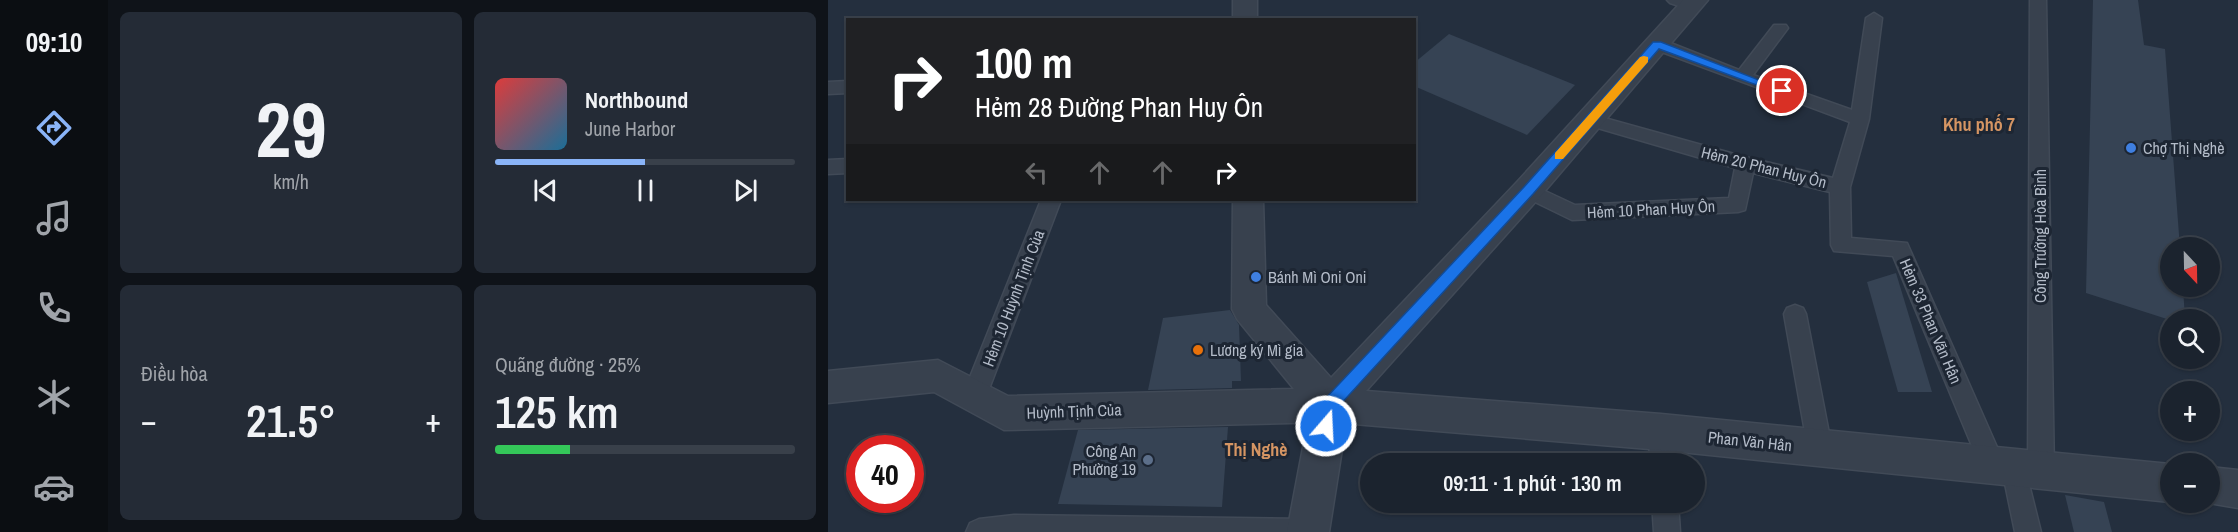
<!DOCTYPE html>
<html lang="vi">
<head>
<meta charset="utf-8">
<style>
	:root { --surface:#1b232e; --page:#242b36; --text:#f1f3f6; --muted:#a0a4aa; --line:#39404a; --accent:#8ab4f8 }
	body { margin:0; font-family:"Archivo Narrow",sans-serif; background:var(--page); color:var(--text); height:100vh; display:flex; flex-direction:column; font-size:22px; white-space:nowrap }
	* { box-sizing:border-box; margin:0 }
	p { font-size:20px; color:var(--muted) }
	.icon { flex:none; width:33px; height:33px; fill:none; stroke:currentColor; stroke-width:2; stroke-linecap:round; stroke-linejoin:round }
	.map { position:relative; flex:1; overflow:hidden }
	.panel { display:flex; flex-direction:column; gap:12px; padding:12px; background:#0f1319; width:720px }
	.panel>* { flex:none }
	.banner { position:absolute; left:18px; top:18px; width:570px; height:183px; border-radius:0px; box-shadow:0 2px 4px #0004,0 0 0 2px var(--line); background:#202124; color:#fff; overflow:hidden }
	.needle { width:39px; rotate:158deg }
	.buttons { position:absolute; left:1332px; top:237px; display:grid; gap:12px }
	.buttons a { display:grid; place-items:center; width:60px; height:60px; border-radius:50%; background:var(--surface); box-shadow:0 2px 4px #0004,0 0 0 2px var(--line); font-size:30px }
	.speed { position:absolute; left:18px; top:435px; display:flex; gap:12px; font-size:30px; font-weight:700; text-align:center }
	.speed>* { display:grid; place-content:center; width:78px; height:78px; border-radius:50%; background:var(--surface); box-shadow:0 2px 4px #0004,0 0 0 2px var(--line); line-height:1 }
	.speed .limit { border:9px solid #d22; background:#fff; color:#111 }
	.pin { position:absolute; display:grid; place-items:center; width:51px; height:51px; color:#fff; margin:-26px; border:3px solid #fff; border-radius:50%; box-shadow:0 2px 6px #0007 }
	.me { position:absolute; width:66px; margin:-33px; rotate:19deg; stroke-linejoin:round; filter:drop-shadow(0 0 4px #0008) }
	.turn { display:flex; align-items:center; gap:21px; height:126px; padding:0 30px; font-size:27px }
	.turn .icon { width:78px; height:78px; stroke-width:2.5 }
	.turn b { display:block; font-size:42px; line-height:51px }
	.lanes { display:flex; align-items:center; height:57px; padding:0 30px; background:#0003; justify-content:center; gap:30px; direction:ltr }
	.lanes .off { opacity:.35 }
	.big { font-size:45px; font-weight:600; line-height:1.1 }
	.panel .tile { flex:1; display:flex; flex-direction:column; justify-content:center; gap:9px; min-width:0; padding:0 21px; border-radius:9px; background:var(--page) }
	.panel .dial { align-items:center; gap:0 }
	.dial b { font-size:78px; line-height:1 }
	.song { display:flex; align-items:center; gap:18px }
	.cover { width:72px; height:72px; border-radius:9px; background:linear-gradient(135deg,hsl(0 70% 55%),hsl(200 70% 35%)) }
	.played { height:6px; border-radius:3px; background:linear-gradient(90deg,var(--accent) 50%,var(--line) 50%) }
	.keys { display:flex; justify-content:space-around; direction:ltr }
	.heat { display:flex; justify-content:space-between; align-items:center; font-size:33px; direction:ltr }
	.charge { height:9px; border-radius:4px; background:linear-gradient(90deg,#34c759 25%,var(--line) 0) }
	.panel .tiles { flex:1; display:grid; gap:12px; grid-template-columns:repeat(2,1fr) }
	.trip { position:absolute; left:532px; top:453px; width:345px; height:60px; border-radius:30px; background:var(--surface); box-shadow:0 2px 4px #0004,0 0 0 2px var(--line); font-weight:600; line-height:60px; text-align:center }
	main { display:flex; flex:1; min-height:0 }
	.tab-bar { display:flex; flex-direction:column; width:108px; justify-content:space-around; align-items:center; background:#0b0e12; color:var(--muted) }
	.tab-bar .icon { width:42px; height:42px }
	.tab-bar .current { color:var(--accent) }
	.tab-bar b { font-size:27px; color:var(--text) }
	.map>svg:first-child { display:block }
	.building { fill:#364354 }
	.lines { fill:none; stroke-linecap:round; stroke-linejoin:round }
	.service-casing { stroke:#414a57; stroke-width:3 }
	.minor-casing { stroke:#414a57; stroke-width:3 }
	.tertiary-casing { stroke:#414a57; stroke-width:3 }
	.service { fill:#38414e; fill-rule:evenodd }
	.minor { fill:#38414e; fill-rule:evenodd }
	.tertiary { fill:#38414e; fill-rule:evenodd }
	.route { fill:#1a73e8; stroke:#114b97; stroke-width:1.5 }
	.slow { fill:#f59e0b }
	.shop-dot { fill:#3f7fe0; stroke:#1d2633; stroke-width:2 }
	.food-dot { fill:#e8710a; stroke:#1d2633; stroke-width:2 }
	.service-dot { fill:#5c6f8a; stroke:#1d2633; stroke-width:2 }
	.labels { text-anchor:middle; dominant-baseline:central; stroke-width:6; stroke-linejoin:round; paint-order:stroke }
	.poi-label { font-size:16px; fill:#b4bcc9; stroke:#1d2633; text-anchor:start }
	.street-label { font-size:16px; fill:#b4bcc9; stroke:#1d2633 }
	.neighbourhood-label { font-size:18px; font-weight:bold; fill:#d59563; stroke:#1d2633 }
</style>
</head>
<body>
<main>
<nav class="tab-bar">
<b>09:10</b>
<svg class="icon current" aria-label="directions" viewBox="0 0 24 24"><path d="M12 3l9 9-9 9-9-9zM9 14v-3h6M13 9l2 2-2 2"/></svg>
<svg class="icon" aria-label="music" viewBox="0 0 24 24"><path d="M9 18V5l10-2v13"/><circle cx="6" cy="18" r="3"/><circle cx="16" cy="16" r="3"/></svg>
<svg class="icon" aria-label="phone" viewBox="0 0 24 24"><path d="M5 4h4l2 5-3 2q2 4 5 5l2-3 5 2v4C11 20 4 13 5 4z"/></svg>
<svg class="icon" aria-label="climate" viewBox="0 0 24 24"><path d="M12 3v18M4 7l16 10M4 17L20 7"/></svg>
<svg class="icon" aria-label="car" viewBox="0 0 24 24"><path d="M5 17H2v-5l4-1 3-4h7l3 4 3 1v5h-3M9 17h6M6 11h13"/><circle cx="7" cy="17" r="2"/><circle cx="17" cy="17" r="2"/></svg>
</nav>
<section class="panel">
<div class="tiles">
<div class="tile dial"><b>29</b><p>km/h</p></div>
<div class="tile">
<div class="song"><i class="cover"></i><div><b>Northbound</b><p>June Harbor</p></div></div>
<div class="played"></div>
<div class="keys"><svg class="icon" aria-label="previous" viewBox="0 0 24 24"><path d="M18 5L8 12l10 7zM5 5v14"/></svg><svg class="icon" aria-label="pause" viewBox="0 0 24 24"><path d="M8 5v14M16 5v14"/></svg><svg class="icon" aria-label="next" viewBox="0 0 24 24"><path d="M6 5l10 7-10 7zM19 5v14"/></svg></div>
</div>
<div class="tile"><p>Điều hòa</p>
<div class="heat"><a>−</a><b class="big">21.5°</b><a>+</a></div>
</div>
<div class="tile"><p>Quãng đường · 25%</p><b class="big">125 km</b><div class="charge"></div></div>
</div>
</section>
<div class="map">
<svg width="1410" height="532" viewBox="0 0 1410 532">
	<rect width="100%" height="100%" fill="#242f3e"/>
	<g class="building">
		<path d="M 1265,0 L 1310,0 L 1316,45 L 1337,49 L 1352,248 L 1342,248 L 1342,286 L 1355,286 L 1357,320 L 1342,320 L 1258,293 Z"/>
		<path d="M 621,34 L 747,85 L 699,135 L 586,86 L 586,63 Z"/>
		<path d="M 1068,273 L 1104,392 L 1070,392 L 1039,282 Z"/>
		<path d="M 402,310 L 411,325 L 413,381 L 404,381 L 404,388 L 320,390 L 335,318 Z"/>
		<path d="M 400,427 L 394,507 L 230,504 L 250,430 Z"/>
		<path d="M 1237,495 L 1276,502 L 1284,532 L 1246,532 Z"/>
	</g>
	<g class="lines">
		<defs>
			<g id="service">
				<path d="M 839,0 L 863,0 L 871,5 L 863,10 L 842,3 Z"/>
				<path d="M 1202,0 L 1218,0 L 1226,472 L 1222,481 L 1213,484 L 1204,481 L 1200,472 Z"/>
				<path d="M 1046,13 L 1054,18 L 1041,119 L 1022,187 L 1023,238 L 1079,243 L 1176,463 L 1186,456 L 1195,460 L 1213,532 L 1187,532 L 1175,474 L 1165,479 L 1156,475 L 1065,256 L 1006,251 L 1003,245 L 1002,192 L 925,173 L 917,210 L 910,212 L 744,220 L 693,195 L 690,190 L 693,185 L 700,183 L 747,205 L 901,198 L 907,168 L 756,124 L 753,120 L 762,114 L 917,157 L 1005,178 L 1022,122 L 823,48 L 821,44 L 823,40 L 835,40 L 911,70 L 946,25 L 958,25 L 960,28 L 925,75 L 1024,110 L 1038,18 Z"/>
				<path d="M 20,81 L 20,93 L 0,94 L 0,82 Z"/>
				<path d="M 20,159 L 20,173 L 0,174 L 0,160 Z"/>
				<path d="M 213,200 L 233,200 L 158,397 L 154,404 L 146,408 L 138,404 L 134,397 Z"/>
				<path d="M 967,305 L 975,308 L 978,314 L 1004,449 L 1001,457 L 992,461 L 983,457 L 980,449 L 956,314 L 959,308 Z"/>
				<path d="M 833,421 L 842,424 L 845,432 L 848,464 L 822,464 L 821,432 L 824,424 Z"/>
				<path d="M 824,502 L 850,502 L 852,532 L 826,532 Z"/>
				<path d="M 186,515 L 478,519 L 487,523 L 491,532 L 138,532 L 142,523 L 151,519 Z"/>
			</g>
			<g id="minor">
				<rect x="405" y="0" width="24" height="20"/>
				<path d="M 855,0 L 880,0 L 711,198 L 538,391 L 833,414 L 1342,464 L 1342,502 L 833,450 L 502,422 L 176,430 L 106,392 L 0,403 L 0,371 L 110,360 L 180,396 L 466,389 L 409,319 L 404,309 L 405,200 L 435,200 L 438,305 L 503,378 L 689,182 Z"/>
				<path d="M 1382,467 L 1410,470 L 1410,508 L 1375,502 L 1382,502 Z"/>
			</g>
			<path id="tertiary" d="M 502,388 L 515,393 L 521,405 L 501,532 L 459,532 L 483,405 L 489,393 Z"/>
		</defs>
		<use href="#service" class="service-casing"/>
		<use href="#minor" class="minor-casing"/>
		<use href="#tertiary" class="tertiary-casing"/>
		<use href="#service" class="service"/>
		<use href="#minor" class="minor"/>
		<use href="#tertiary" class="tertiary"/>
	</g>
	<path class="route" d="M 825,42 L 833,42 L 959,91 L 950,93 L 831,49 L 705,194 L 509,408 L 504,431 L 498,433 L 493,431 L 490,426 L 496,400 L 696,187 Z"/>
	<path class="slow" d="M 816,56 L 820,57 L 820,62 L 735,159 L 727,159 L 727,153 L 812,57 Z"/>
	<g class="shop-dot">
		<circle cx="1303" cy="148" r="6"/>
		<circle cx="428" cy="277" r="6"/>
	</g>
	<circle class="food-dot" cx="370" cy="350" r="6"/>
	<circle class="service-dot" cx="320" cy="460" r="6"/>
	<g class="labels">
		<g class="poi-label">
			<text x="1315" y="148">Chợ Thị Nghè</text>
			<text x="440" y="277">Bánh Mì Oni Oni</text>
			<text x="382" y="350">Lương ký Mì gia</text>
			<text x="308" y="451" text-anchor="end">Công An<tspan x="308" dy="18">Phường 19</tspan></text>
		</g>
		<g class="street-label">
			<text transform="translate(936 167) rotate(14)">Hẻm 20 Phan Huy Ôn</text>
			<text transform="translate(823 209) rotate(-3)">Hẻm 10 Phan Huy Ôn</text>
			<text transform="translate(1212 236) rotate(-90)">Công Trường Hòa Bình</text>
			<text transform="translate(185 298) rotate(-69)">Hẻm 10 Huỳnh Tịnh Của</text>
			<text transform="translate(1103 321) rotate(67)">Hẻm 33 Phan Văn Hân</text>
			<text transform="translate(246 411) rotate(-2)">Huỳnh Tịnh Của</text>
			<text transform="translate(922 441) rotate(6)">Phan Văn Hân</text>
		</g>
		<g class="neighbourhood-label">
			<text x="1151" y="124">Khu phố 7</text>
			<text x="428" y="449">Thị Nghè</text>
		</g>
	</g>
</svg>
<div class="buttons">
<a><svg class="needle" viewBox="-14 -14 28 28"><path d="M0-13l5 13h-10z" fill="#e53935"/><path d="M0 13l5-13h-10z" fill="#a0a4aa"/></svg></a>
<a><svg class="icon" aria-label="search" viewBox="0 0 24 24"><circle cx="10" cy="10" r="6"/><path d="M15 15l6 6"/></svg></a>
<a>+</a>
<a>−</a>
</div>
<div class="speed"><div class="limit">40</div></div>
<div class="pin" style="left:954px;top:91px;background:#d93025"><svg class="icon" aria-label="arrive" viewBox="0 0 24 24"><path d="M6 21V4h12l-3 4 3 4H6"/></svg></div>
<svg class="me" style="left:498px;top:426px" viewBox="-20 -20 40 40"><circle r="17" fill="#1a73e8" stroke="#fff" stroke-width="3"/><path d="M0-11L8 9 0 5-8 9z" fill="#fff"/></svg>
<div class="trip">09:11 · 1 phút · 130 m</div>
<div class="banner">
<div class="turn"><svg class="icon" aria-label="right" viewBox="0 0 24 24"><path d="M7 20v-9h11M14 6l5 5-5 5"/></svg><div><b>100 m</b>Hẻm 28 Đường Phan Huy Ôn</div></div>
<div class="lanes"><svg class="icon off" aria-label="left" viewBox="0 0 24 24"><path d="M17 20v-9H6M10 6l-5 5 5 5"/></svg><svg class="icon off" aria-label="ahead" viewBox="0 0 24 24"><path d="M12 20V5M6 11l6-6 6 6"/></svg><svg class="icon off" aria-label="ahead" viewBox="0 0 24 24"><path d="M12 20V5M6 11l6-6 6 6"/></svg><svg class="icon" aria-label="right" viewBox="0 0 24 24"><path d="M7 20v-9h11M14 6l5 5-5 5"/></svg></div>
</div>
</div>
</main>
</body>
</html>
